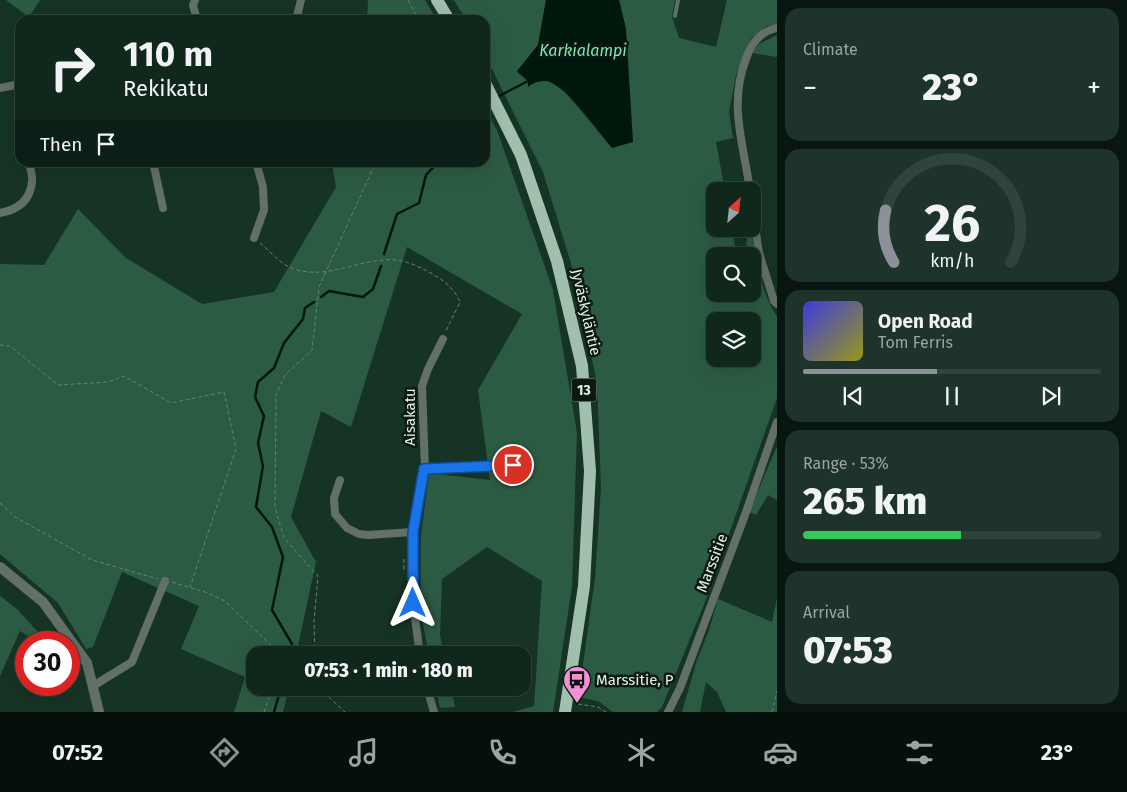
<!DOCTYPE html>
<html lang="en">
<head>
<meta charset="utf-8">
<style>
	:root { --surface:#10271c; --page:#1e3329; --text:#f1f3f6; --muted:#9ca5a3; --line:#30443b; --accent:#8c9099 }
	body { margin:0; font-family:"Fira Sans",sans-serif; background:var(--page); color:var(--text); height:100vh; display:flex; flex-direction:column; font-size:19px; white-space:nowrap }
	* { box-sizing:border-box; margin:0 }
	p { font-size:16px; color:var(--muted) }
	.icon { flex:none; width:28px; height:28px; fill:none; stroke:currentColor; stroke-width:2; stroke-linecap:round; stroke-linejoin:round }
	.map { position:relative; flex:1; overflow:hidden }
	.sheet { display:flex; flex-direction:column; gap:8px; padding:8px; background:#09150f; width:350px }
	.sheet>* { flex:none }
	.guide { position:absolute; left:15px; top:15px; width:475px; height:152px; border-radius:15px; box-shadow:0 5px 20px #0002,0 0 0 1px var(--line); background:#10271c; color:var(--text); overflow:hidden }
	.needle { width:32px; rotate:27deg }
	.fabs { position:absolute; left:706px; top:182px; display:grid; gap:10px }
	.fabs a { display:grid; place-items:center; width:55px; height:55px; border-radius:10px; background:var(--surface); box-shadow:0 5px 20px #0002,0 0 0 1px var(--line); font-size:25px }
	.speed { position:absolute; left:15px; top:631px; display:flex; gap:10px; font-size:25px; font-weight:700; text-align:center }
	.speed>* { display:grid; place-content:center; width:65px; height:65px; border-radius:50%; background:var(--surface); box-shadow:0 5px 20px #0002,0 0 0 1px var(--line); line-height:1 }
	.speed .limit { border:8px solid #d22; background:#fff; color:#111 }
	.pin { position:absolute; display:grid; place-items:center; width:42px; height:42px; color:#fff; margin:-21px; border:2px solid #fff; border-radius:50%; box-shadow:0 1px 5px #0007 }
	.me { position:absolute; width:55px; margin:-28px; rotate:0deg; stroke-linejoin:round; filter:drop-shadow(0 0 4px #0008) }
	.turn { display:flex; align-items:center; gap:18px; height:105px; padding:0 25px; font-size:22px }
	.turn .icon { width:65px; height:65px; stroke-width:2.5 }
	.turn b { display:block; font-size:35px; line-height:42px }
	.then { display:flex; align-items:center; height:48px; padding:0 25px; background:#0003; gap:10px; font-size:19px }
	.big { font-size:38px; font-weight:800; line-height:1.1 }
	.sheet .widget { flex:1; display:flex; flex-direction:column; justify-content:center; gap:8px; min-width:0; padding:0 18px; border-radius:15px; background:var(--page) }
	.sheet .dial { align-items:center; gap:0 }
	.dial svg { height:130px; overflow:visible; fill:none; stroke:var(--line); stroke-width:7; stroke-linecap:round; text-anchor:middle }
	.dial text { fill:var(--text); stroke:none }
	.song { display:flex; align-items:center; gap:15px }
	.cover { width:60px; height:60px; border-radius:8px; background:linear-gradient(135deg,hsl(240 70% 55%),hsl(60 70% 35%)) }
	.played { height:5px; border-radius:2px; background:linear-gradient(90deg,var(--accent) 45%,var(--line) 45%) }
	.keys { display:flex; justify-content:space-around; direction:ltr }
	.heat { display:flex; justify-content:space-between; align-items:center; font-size:28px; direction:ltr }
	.charge { height:8px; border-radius:4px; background:linear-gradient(90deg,#34c759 53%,var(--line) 0) }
	.trip { position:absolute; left:246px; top:646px; width:285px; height:50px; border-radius:15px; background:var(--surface); box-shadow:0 5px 20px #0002,0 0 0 1px var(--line); font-weight:800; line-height:50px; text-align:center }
	.tabs { display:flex; height:80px; justify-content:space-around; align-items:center; background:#06100b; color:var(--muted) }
	.tabs .icon { width:35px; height:35px }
	.tabs .current { color:var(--accent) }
	.tabs b { font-size:22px; color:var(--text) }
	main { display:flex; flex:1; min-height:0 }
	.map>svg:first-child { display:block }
	.green { fill:#2c5b43; fill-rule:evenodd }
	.water { fill:#00170b }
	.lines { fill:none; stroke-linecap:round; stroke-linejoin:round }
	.stream { stroke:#00170b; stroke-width:2.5 }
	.path { stroke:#688174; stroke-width:1; stroke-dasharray:4 2.5; stroke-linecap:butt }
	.service { stroke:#627067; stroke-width:4 }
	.minor { stroke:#627067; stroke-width:8 }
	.tertiary { stroke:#627067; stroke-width:10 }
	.trunk { stroke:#a0bfac; stroke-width:12 }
	.route-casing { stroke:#114b97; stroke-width:12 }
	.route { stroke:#1a73e8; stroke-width:9 }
	.labels { text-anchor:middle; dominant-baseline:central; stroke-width:5; stroke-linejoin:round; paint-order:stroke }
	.shield { fill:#0c1811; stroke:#a2b1a8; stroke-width:1 }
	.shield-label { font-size:14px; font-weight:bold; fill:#e2f3e9 }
	.street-label { font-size:15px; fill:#e2f3e9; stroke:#0c1811 }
	.poi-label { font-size:15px; fill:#e2f3e9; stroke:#0c1811; text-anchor:start }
	.water-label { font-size:16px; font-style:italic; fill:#7aebb1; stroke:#0c1811 }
</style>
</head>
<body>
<main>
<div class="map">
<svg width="777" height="712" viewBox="0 0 777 712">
	<rect width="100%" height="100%" fill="#163425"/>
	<g class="green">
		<path d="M 6,0 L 40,0 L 29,17 Z"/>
		<path d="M 368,0 L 425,0 L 437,20 L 367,20 Z"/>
		<path d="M 454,0 L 546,0 L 538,45 L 517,72 L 528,81 L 534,82 L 549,81 L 565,92 L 612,148 L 626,29 L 619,0 L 675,0 L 672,17 L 679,38 L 716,47 L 727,0 L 777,0 L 777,25 L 767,26 L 751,39 L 736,75 L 729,112 L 733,138 L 716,142 L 725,191 L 715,191 L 715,229 L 732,229 L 737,256 L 715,256 L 715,294 L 752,294 L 752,256 L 744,256 L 749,229 L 751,229 C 754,253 762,296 777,316 L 777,398 L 705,602 L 676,673 L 662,707 L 657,712 L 613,712 L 598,701 L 583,698 L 583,664 L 595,578 L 601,487 L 597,383 L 573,270 L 543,172 L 485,55 L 485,20 L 466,20 ZM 715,321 L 752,321 L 752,359 L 715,359 Z"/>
		<path d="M 777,35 L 777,57 L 752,53 L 759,44 Z"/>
		<path d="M 485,108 L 497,130 L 553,290 L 577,433 L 572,587 L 553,712 L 513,712 L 534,706 L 542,581 L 487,547 L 442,579 L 440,635 L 444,655 L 429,655 L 420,608 L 421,535 L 429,473 L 490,480 L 478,390 L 522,314 L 407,247 L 351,427 L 321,411 L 291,517 L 316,562 L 296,655 L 255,655 L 255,688 L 289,688 L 283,712 L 234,712 L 245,677 L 181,649 L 199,606 L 122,572 L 93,647 L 86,649 L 58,603 L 0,554 L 0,264 L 44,265 L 78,209 L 126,258 L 202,304 L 274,292 L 336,187 L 332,163 L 485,162 Z"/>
		<path d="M 777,446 L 777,500 L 768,495 L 756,515 L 749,512 Z"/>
		<path d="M 0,596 L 17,609 L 47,642 L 38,642 L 20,631 L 0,676 Z"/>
		<path d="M 777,598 L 777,712 L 726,712 L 717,692 L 706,682 L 700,712 L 682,712 L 697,660 L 709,630 L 718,599 L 772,622 Z"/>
		<path d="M 436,688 L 451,688 L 455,707 L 440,708 Z"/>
	</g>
	<path class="water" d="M 546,0 L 619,0 L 626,29 L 633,142 L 612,148 C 598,131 569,89 550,82 C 543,79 534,82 528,87 L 528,81 L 517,71 L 538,45 Z"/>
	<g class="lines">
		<g class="stream">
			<path d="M 499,96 L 528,81"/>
			<path d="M 485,104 L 485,103"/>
			<path d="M 384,254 L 397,214 L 419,203 L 426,175 L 438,162"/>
			<path d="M 321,297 L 329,291 L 363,297 L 373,289 L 381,266"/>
			<path d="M 289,655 L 292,644 L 272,610 L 283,557 L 272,527 L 256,507 L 263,466 L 258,443 L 264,416 L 255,397 L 258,382 L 274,368 L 284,343 L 303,319 L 305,308 L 314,302"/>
			<path d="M 274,712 L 281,688"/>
		</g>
		<g class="path">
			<path d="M 408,0 L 419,20"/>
			<path d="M 260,243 C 271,252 283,267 297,270 C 327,278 354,262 384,260 C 402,258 419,266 434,275 C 445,281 455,290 460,302 L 446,331"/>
			<path d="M 0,345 L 10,346 L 58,385 L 108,382 L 124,376 L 171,403 L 224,392 L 236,449 L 190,587"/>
			<path d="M 0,503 L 15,517 L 92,560 L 158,579"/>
			<path d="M 404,559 L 404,572"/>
			<path d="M 172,582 L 205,592 L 225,601 L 281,655"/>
			<path d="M 315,655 L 314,621 L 318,576 L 284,538 L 275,508 L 276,395 L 285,375 L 312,350 L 319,287 L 376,162"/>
			<path d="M 319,688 L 345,712"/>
			<path d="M 578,704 L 598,707 L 606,712"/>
			<path d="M 264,712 L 273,688"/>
			<path d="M 772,712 L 777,691"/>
		</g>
		<path class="service" d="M 675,16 L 678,0"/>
		<g class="minor">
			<path d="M 195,0 L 193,5 L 197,20"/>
			<path d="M 296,20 L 301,0"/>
			<path d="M 0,88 L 20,84"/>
			<path d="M 153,162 L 163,208"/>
			<path d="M 750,191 C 744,145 728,105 746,59 C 751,44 761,31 777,28"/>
			<path d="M 752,206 L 759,253 L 774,301 L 777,304"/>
			<path d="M 0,213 C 17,210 30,201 32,182 C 33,176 30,168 29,162"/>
			<path d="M 254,238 L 264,210 L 263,187 L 256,162"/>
			<path d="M 425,469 L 513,465"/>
			<path d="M 340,480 L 334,498 L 335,514 L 347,528 L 359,534 L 368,535 L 413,532"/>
			<path d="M 420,655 L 413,603 L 413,532 L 425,469 L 422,386 L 428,369 L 443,339"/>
			<path d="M 93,686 L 132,662 L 165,581"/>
			<path d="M 427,688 L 434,712"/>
			<path d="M 668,712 L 680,688 L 745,515 L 777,422"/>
		</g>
		<path class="tertiary" d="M 0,567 L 43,602 L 87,663 L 99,712"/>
		<g class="trunk">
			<path d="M 437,0 L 449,20"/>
			<path d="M 485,83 L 521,155 L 557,261 L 582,366 L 590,471 L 584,586 L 565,712"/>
		</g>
	</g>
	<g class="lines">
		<defs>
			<path id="route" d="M 413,603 L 413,532 L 424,469 L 513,465"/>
		</defs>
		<use href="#route" class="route-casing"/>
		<use href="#route" class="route"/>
	</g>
	<defs>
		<symbol id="bus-pin" viewBox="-11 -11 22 30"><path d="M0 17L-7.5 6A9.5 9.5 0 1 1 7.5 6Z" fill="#f391d5" stroke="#0c1811"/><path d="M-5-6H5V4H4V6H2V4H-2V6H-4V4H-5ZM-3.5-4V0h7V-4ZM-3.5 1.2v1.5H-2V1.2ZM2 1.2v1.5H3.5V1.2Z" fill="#111"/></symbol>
	</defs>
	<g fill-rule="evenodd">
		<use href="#bus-pin" x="561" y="664" width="32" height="43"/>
	</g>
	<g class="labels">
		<rect class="shield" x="571.5" y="378.5" width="25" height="23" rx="4"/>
		<g class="shield-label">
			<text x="584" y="390">13</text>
		</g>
		<g class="street-label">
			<text transform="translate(586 312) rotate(77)">Jyväskyläntie</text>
			<text transform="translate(410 417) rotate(-90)">Aisakatu</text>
			<text transform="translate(712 563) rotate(-69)">Marssitie</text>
		</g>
		<g class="poi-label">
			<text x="596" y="680">Marssitie, P</text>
		</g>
		<g class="water-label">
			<text x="583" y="50">Karkialampi</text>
		</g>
	</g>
</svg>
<div class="fabs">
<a><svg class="needle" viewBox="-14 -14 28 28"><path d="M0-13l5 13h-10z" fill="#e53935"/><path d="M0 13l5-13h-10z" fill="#9ca5a3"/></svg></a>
<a><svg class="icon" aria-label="search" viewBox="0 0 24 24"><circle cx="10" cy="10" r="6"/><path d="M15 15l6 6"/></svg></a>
<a><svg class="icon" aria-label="layers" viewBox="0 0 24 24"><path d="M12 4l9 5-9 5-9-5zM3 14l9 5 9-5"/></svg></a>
</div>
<div class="speed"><div class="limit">30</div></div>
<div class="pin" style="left:513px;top:465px;background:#d93025"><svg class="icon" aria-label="arrive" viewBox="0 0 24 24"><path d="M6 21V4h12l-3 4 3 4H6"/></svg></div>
<svg class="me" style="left:413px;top:603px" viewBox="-20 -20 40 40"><path d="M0-17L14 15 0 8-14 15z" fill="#1a73e8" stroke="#fff" stroke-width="4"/></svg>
<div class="trip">07:53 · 1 min · 180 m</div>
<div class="guide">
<div class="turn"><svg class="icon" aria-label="right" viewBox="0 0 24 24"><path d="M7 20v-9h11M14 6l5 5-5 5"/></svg><div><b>110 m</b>Rekikatu</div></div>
<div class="then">Then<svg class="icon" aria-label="arrive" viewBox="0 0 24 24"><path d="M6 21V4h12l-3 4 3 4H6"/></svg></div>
</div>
</div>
<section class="sheet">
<div class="widget"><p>Climate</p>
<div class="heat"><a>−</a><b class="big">23°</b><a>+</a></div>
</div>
<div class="widget dial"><svg viewBox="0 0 100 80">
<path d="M14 69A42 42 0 1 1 86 69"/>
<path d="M14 69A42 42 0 0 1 9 37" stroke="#8c9099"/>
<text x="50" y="56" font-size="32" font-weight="700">26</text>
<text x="50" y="72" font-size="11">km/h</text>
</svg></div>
<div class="widget">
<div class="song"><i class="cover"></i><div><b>Open Road</b><p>Tom Ferris</p></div></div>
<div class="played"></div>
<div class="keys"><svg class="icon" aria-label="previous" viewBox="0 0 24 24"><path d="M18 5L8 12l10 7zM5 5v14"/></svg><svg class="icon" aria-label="pause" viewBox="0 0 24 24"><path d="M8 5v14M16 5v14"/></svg><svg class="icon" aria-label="next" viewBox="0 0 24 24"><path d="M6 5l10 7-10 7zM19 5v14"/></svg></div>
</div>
<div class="widget"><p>Range · 53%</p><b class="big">265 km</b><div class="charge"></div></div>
<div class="widget"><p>Arrival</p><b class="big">07:53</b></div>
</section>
</main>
<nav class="tabs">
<b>07:52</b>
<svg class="icon current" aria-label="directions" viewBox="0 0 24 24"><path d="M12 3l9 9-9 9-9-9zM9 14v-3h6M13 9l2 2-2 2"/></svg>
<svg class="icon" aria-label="music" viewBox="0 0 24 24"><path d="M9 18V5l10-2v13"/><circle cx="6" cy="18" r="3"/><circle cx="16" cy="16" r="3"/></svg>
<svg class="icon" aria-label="phone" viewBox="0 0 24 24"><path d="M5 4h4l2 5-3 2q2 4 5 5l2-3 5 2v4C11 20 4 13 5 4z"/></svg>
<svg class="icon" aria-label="climate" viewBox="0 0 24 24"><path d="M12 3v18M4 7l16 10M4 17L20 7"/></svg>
<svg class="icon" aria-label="car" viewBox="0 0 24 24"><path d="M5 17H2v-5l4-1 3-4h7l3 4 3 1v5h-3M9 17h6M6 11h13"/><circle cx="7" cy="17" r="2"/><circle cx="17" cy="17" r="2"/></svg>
<svg class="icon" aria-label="filters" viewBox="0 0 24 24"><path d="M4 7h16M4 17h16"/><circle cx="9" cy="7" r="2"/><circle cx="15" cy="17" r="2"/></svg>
<b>23°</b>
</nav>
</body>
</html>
